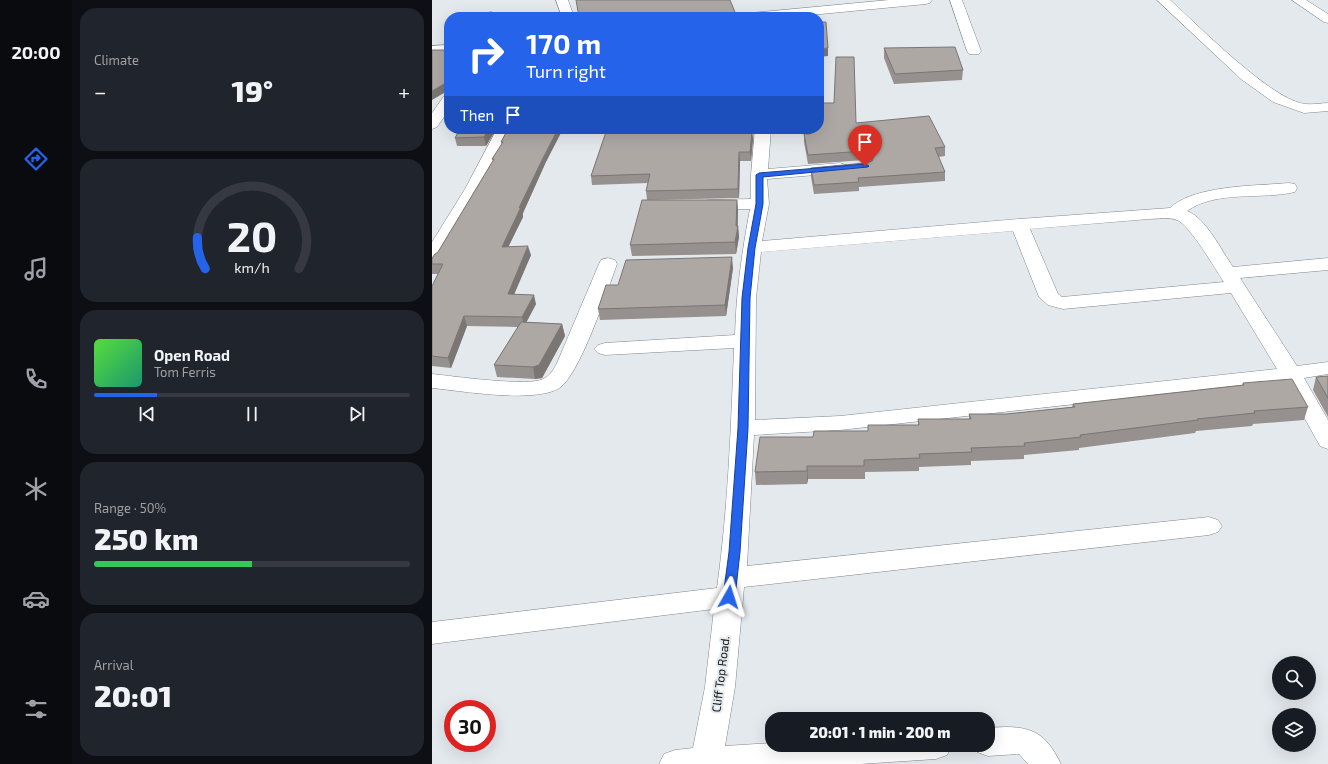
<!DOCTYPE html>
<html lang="en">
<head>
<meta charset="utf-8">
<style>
	:root { --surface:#171b24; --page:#20242c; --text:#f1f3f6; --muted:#9ea1a6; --line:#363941; --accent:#2563eb }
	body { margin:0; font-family:"Exo 2",sans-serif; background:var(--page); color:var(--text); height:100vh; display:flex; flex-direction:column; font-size:15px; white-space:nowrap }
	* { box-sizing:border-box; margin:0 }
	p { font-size:13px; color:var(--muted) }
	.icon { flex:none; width:22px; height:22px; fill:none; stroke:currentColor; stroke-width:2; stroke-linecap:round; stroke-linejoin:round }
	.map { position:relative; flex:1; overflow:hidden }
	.details { display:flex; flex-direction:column; gap:8px; padding:8px; background:#0d0f14; width:360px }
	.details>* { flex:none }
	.hud { position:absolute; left:12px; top:12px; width:380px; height:122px; border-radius:16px; box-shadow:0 4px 16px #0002; background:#2563eb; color:#fff; overflow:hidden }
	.fabs { position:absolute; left:840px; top:656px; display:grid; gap:8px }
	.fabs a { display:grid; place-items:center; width:44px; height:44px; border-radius:50%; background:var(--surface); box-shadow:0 4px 16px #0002; font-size:20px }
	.speed { position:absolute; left:12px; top:700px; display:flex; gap:8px; font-size:20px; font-weight:700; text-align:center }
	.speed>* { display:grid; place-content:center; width:52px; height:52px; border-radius:50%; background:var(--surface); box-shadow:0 4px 16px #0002; line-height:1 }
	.speed .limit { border:6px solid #d22; background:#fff; color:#111 }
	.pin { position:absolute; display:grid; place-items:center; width:34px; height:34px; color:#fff; margin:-41px -17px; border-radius:50% 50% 50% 0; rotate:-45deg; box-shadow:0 0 4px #0007 }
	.pin .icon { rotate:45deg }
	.me { position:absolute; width:44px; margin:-22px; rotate:6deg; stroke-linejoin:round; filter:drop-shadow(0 0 3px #0008) }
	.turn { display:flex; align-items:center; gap:14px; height:84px; padding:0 16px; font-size:18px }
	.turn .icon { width:52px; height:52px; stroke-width:2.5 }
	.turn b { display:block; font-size:28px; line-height:34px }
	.then { display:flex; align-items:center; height:38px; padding:0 16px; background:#0003; gap:8px; font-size:15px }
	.big { font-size:30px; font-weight:800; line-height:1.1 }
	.details .card { flex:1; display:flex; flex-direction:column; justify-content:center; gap:6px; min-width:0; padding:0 14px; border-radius:16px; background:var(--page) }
	.details .dial { align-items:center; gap:0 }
	.dial svg { height:104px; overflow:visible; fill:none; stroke:var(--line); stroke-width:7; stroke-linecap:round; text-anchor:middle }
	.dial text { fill:var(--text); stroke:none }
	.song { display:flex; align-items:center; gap:12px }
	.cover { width:48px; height:48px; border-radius:6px; background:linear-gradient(135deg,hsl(110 70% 55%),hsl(160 70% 35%)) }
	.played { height:4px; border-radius:2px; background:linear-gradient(90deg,var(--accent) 20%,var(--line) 20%) }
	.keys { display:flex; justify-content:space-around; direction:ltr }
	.heat { display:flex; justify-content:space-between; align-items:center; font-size:22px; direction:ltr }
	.charge { height:6px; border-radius:3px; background:linear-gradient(90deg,#34c759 50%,var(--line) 0) }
	.trip { position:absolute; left:333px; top:712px; width:230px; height:40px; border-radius:16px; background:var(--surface); box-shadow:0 4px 16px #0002; font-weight:800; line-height:40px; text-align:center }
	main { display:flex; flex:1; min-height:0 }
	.tabs { display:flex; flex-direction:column; width:72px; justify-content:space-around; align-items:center; background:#090b0e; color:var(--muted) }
	.tabs .icon { width:28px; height:28px }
	.tabs .current { color:var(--accent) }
	.tabs b { font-size:18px; color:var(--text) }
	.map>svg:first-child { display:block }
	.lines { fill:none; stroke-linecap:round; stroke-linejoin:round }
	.minor-casing { stroke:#82878b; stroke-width:1 }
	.major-casing { stroke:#82878b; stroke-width:1 }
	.minor { fill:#fff; fill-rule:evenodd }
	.major { fill:#fff; fill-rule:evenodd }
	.wall { fill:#96908e }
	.shaded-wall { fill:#7a7674 }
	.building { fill:#aea8a5; stroke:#7a7674 }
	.route { fill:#2563eb; stroke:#184099 }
	.labels { text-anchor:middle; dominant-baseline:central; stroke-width:4; stroke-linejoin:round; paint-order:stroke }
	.street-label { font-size:12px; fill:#16181a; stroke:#e4e9ee }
</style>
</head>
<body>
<main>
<nav class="tabs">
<b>20:00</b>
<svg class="icon current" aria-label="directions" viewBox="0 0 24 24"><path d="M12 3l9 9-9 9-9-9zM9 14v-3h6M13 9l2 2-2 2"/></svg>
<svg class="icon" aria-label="music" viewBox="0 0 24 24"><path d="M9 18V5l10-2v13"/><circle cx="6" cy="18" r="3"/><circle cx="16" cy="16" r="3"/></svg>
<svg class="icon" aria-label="phone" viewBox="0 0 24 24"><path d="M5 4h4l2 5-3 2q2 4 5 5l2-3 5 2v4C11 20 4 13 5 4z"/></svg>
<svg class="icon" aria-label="climate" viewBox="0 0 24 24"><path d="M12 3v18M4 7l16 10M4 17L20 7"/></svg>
<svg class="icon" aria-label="car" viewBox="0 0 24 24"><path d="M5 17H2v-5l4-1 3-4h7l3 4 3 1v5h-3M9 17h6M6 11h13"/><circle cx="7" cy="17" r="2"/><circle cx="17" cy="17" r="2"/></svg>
<svg class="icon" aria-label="filters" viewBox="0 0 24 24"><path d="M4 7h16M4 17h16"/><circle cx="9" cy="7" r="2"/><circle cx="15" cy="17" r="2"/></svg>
</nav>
<section class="details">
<div class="card"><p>Climate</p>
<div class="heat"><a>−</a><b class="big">19°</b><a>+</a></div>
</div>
<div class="card dial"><svg viewBox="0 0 100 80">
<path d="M14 69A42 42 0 1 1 86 69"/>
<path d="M14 69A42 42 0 0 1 8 45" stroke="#2563eb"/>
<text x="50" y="56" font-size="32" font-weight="700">20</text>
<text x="50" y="72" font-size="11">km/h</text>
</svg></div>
<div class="card">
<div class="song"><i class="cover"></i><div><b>Open Road</b><p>Tom Ferris</p></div></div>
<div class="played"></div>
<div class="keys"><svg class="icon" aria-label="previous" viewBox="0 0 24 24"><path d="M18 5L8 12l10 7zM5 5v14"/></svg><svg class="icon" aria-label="pause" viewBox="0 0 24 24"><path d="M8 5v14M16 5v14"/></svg><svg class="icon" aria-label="next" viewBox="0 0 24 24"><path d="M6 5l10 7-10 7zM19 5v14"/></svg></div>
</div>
<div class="card"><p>Range · 50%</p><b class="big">250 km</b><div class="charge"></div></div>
<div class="card"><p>Arrival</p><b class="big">20:01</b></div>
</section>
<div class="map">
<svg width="896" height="764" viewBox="0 0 896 764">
	<rect width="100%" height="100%" fill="#e4e9ee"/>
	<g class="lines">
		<defs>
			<g id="minor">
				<path d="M 124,0 L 136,0 L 142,17 L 130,17 Z"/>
				<path d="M 518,0 L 530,0 L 549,51 L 547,54 L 537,54 L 535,51 Z"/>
				<path d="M 725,0 L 738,0 C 765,24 841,102 874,104 C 881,105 889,103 896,103 L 896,111 L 872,113 L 841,102 L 809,79 Z"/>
				<path d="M 860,0 L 874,0 L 896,14 L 896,23 L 892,22 Z"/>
				<path d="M 17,95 L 17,110 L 5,127 L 0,129 L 0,113 L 12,96 Z"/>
				<path d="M 65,129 L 81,129 L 49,189 L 9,257 L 7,261 L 0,263 L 0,242 L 33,189 Z"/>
				<path d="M 323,129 L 339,129 L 336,169 L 408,163 L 414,165 L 416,168 L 414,171 L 408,173 L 335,179 L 337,204 L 330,241 L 587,219 L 738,208 C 762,185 824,186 857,183 L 863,184 L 865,188 L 863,192 C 830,200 784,190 755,211 C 774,218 789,250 801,267 L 896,258 L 896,270 L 808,278 L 865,366 L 896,362 L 896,374 L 872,378 L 896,420 L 896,449 L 888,446 L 852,381 L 408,430 L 322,435 L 315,566 L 777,517 L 786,520 L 790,526 L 786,532 L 777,535 L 312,587 L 303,687 L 293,746 L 340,743 L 340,745 L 520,745 L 515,755 L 504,759 L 428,764 L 227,764 L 232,754 L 243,750 L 261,748 L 273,687 L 282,609 L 0,644 L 0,622 L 285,588 C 296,509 299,428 302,348 L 173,355 L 166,353 L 162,349 L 166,345 L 173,343 L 303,335 C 304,293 310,251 318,209 L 277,210 L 271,209 L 268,205 L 271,201 L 277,200 L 319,199 L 319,175 ZM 717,219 C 726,219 737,217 745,220 C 758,225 783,269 792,282 L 630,297 L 626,294 L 598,229 ZM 581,231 L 607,297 L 616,305 L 631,309 L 799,293 L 845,369 L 408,416 L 323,420 L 324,298 L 329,252 Z"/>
				<path d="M 176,258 L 183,260 L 185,264 C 176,289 147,378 126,389 C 99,403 31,391 0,388 L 0,374 C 20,376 97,387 111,379 C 118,376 122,369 125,363 L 167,264 L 169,260 Z"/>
				<path d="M 574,727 C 605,727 616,738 629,764 L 596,764 L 587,754 L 556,756 L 545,752 L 542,745 L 556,745 L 556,728 Z"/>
			</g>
			<g id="major">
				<path d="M 457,0 L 500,0 L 498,3 L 494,4 L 357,17 L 313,17 L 315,14 L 319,13 Z"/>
				<path d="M 17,45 L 17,53 L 0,54 L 0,46 Z"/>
			</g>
		</defs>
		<use href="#minor" class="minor-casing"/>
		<use href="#major" class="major-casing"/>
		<use href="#minor" class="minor"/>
		<use href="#major" class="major"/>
	</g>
	<g class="wall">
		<path d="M 452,48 L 531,70 L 530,80 L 462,84 L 452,58 Z"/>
		<path d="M 402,103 L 424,123 L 513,147 L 513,156 L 506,157 L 513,172 L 513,181 L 427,187 L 427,191 L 382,194 L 379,177 L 379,168 L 433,163 L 439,161 L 433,160 L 376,164 L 372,142 L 372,134 L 377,134 L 377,129 L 387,129 Z"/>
		<path d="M 28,129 L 64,129 L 54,146 L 25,146 L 23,138 Z"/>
		<path d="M 76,129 L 113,164 L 91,213 L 91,217 L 76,246 L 99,255 L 82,294 L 104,304 L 94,322 L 130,324 L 133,336 L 110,378 L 103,379 L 65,377 L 62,365 L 86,327 L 35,326 L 19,368 L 0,366 L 0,286 L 6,274 L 0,274 L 0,258 L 6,252 L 61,161 L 60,159 L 70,145 L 69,142 Z"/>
		<path d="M 173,129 L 319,129 L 321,139 L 319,161 L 308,161 L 307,198 L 215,200 L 214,191 L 216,183 L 160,185 L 159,176 L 174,132 Z"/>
		<path d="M 305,200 L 306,211 L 306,226 L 307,237 L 304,254 L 200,256 L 198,245 Z"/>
		<path d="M 301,268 L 294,316 L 168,320 L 166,309 L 186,285 Z"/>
		<path d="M 896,376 L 896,417 L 881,390 L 884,377 Z"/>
		<path d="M 811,383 L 876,407 L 872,420 L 821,424 L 820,426 L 764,431 L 763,433 L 647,448 L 647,450 L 592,455 L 592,459 L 539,461 L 539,465 L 487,467 L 487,471 L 433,472 L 433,479 L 376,479 L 375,484 L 324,485 L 323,472 L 381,437 L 436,431 L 436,425 L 486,425 L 486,419 L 537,419 L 537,414 L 574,414 L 640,407 L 641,404 L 810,385 Z"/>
	</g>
	<g class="shaded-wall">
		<path d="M 396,48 L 396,56 L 387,57 L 387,49 Z"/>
		<path d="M 17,81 L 17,90 L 0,100 L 0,91 Z"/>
		<path d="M 57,129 L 64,129 L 54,146 L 52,137 Z"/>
		<path d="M 126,129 L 131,129 L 113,164 L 91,213 L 91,217 L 72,256 L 70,247 L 87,208 L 112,156 Z"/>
		<path d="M 320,131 L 321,139 L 319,161 L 318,152 Z"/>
		<path d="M 307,152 L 308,161 L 307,198 L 306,189 Z"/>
		<path d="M 305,200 L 306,211 L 305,230 L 306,226 L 307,237 L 304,254 L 303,242 Z"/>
		<path d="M 96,246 L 99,255 L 78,304 L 76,294 Z"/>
		<path d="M 300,257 L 301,268 L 294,316 L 293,305 Z"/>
		<path d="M 102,295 L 104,304 L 92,327 L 90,317 Z"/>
		<path d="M 32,316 L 35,326 L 19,368 L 16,358 Z"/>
		<path d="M 130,324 L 133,336 L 110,378 L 103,379 L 101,367 Z"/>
		<path d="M 375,466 L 376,479 L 375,484 Z"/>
	</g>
	<g class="building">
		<path d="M 144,0 L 298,0 L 305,17 L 147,17 Z"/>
		<path d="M 60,12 L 65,17 L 24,17 L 24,16 Z"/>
		<path d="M 329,16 L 329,17 L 320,17 Z"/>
		<path d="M 387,22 L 394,22 L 396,48 L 387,49 Z"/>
		<path d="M 523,47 L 531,70 L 463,74 L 452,48 Z"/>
		<path d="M 0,50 L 17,50 L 17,81 L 0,91 Z"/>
		<path d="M 404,57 L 422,57 L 424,123 L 497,116 L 513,147 L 503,148 L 513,172 L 426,178 L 427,182 L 382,185 L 379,168 L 433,163 L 440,161 L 442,156 L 439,153 L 433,151 L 376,155 L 372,134 L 378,134 L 377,129 L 387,129 L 387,103 L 402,103 Z"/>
		<path d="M 28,129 L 57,129 L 52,137 L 23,138 Z"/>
		<path d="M 76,129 L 126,129 L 112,156 L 87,208 L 89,207 L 70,247 L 96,246 L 76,294 L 102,295 L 90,317 L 32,316 L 16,358 L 0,356 L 0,286 L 11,264 L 0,264 L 0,258 L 3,254 L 6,252 L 62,159 L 60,159 L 71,142 L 69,142 Z"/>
		<path d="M 175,129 L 319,129 L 320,131 L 318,152 L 307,152 L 306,189 L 214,191 L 218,174 L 159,176 Z"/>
		<path d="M 210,200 L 305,200 L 304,226 L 306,226 L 303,242 L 198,245 Z"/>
		<path d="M 300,257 L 293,305 L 166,309 L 174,285 L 186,285 L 194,260 Z"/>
		<path d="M 89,322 L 130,324 L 107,365 L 101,367 L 62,365 Z"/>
		<path d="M 896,376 L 896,398 L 884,377 Z"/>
		<path d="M 860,379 L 876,407 L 822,411 L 823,413 L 765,419 L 766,420 L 648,435 L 649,437 L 592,443 L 593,446 L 539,448 L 540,452 L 487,454 L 488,458 L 432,460 L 432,466 L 375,466 L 375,471 L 323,472 L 328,437 L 381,437 L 382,431 L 436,431 L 436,425 L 487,425 L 486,419 L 539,419 L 537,414 L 574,414 L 643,407 L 641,404 L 812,385 L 811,383 Z"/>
	</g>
	<path class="route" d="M 433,164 L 437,166 L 436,167 L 331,177 L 331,204 L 323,248 L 318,298 L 316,428 L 308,552 L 303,597 L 301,600 L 297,601 L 293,600 L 291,597 L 297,552 L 306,428 L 310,298 L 316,248 L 324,204 L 324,175 L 327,173 Z"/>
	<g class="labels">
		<g class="street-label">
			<text transform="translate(288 674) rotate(-83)">Cliff Top Road.</text>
		</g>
	</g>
</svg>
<div class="fabs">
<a><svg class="icon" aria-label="search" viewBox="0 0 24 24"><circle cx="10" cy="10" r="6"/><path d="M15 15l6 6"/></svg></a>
<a><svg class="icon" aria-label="layers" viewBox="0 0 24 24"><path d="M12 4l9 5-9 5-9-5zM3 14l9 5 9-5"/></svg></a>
</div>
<div class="speed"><div class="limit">30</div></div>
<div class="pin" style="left:433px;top:166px;background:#d93025"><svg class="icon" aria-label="arrive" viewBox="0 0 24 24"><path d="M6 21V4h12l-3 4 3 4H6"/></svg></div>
<svg class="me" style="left:297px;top:597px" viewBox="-20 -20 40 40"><path d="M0-17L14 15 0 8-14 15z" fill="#2563eb" stroke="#fff" stroke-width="4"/></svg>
<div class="trip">20:01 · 1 min · 200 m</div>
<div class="hud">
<div class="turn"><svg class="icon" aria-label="right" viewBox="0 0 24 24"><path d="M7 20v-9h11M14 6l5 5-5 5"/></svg><div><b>170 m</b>Turn right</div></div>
<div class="then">Then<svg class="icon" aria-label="arrive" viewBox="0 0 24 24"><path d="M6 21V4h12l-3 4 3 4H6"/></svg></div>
</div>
</div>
</main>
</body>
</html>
